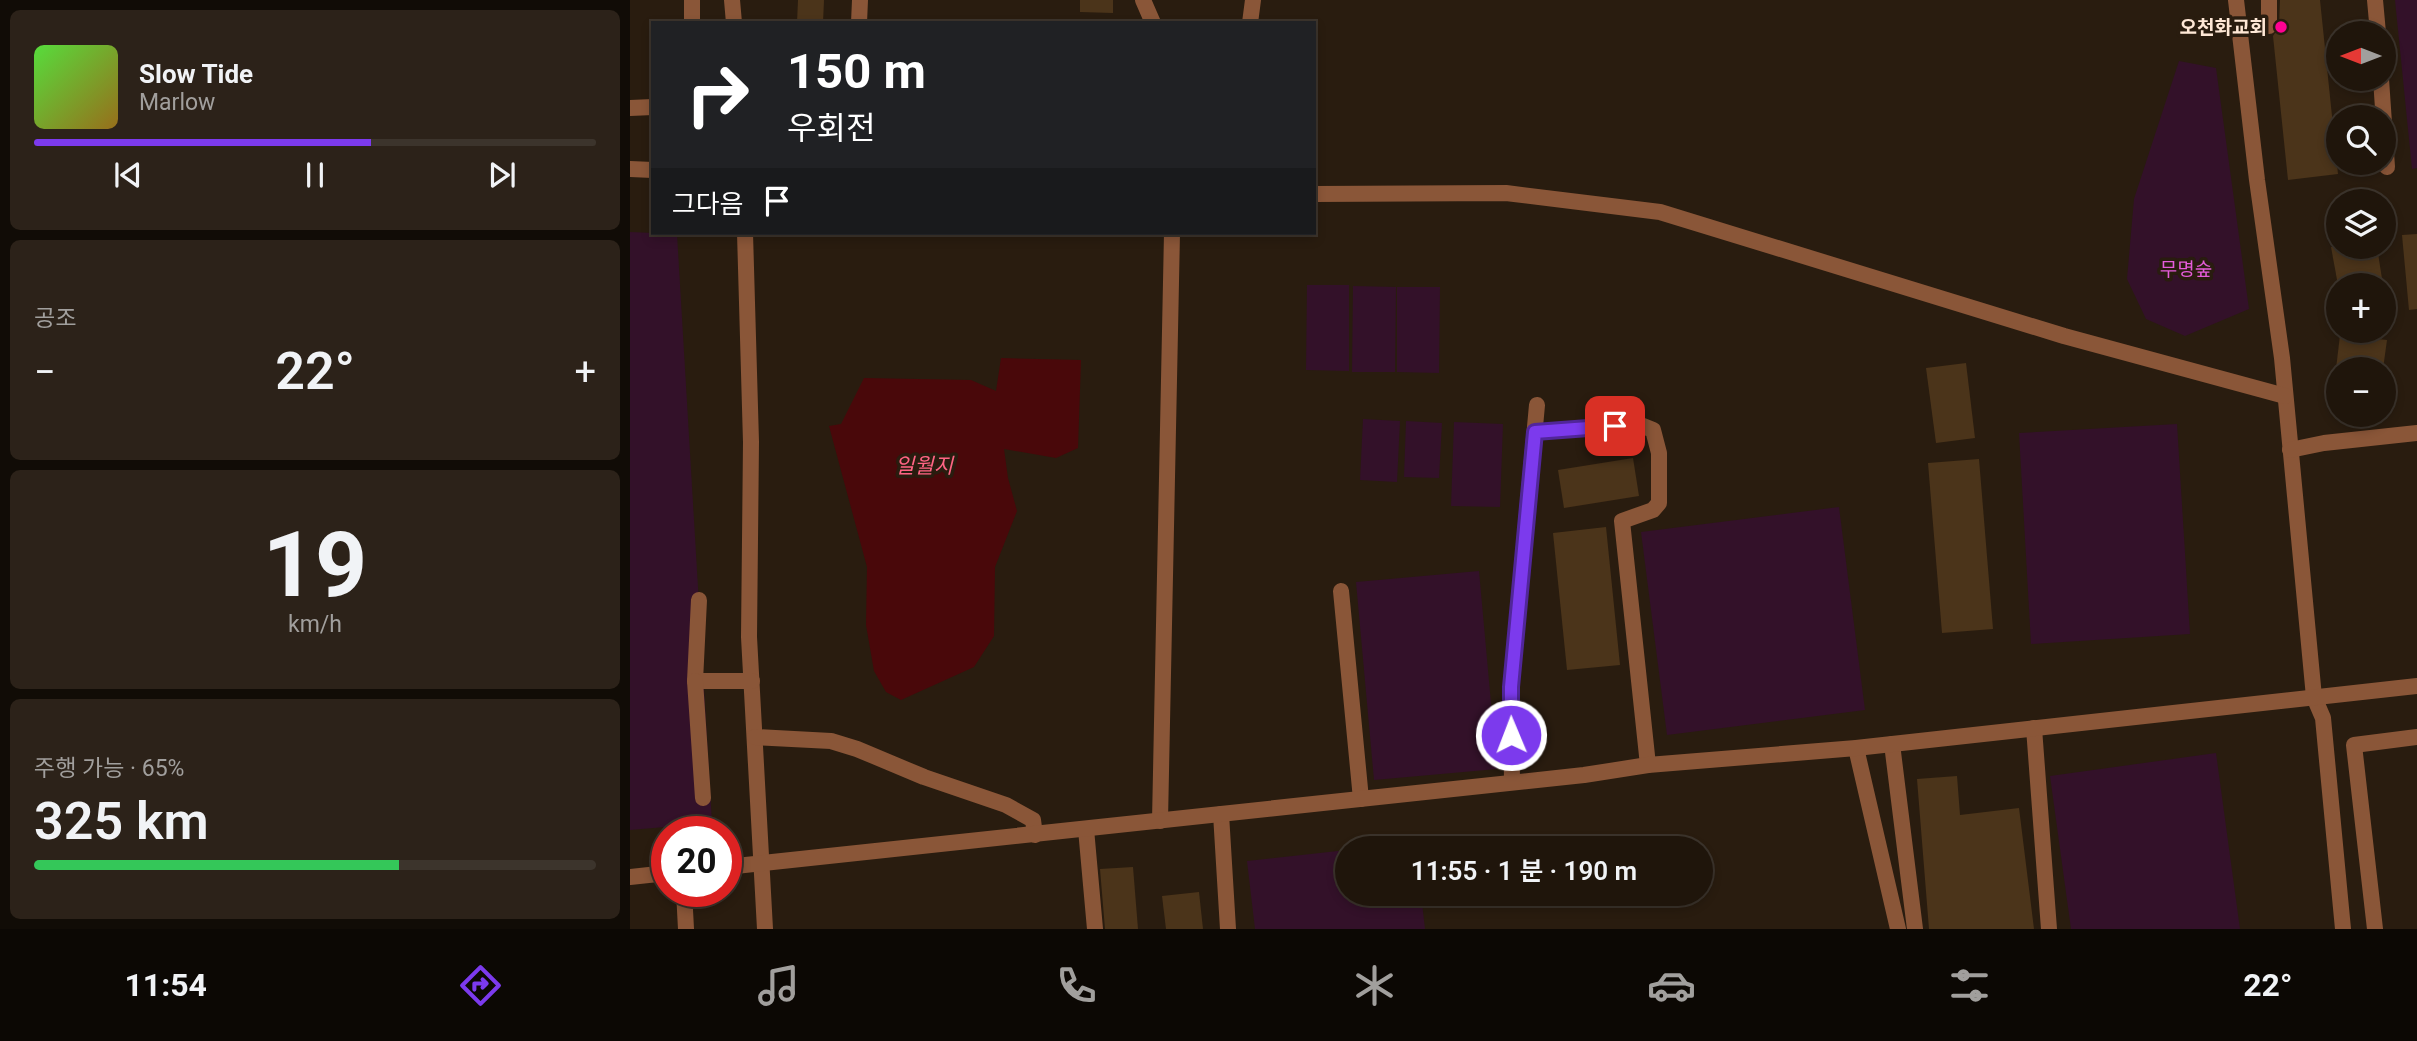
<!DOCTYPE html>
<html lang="ko">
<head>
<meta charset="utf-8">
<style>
	:root { --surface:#1f150b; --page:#2c2219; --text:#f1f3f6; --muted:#a19f9d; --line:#3c342c; --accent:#7c3aed }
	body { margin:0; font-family:Roboto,"Noto Sans KR",sans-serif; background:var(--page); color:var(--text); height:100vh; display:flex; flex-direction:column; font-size:26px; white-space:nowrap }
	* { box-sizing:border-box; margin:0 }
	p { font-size:23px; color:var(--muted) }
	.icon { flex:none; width:38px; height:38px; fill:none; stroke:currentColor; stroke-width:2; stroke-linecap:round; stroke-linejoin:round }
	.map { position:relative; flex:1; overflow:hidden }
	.drawer { display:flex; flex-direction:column; gap:10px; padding:10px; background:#110c06; width:630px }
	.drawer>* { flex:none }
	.hud { position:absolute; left:21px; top:21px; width:665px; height:214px; border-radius:0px; box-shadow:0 4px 10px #0003,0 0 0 2px var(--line); background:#202124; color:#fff; overflow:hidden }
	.needle { width:46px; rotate:270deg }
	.tools { position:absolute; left:1696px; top:21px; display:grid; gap:14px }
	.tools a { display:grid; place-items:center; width:70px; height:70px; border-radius:50%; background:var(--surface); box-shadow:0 4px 10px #0003,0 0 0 2px var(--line); font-size:35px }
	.speed { position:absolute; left:21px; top:816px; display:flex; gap:14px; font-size:35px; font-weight:700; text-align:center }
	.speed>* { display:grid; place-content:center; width:91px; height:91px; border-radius:50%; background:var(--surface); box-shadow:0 4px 10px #0003,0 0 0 2px var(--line); line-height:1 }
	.speed .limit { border:10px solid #d22; background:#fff; color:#111 }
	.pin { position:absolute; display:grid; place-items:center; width:60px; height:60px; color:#fff; margin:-30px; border-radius:14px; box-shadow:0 4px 10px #0006 }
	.me { position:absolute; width:77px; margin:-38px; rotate:359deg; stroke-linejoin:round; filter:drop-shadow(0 0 5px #0008) }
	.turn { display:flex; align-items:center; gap:24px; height:147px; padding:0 21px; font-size:32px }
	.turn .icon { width:91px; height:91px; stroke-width:2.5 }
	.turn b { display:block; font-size:49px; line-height:60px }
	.then { display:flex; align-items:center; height:66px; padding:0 21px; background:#0003; gap:14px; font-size:26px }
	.big { font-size:52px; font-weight:600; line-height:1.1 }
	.drawer .card { flex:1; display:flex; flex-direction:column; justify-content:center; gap:10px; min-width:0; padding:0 24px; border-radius:10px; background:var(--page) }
	.drawer .dial { align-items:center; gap:0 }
	.dial b { font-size:91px; line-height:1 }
	.song { display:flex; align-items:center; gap:21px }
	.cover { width:84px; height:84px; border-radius:10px; background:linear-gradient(135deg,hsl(110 70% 55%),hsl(40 70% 35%)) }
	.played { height:7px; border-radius:4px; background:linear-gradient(90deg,var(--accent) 60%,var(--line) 60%) }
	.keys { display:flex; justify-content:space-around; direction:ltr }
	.heat { display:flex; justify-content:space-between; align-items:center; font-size:38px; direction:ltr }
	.charge { height:10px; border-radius:5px; background:linear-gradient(90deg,#34c759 65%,var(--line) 0) }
	.trip { position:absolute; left:705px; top:836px; width:378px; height:70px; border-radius:35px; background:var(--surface); box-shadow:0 4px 10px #0003,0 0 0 2px var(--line); font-weight:600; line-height:70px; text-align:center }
	.dock { display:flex; height:112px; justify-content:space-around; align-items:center; background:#0c0804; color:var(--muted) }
	.dock .icon { width:49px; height:49px }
	.dock .on { color:var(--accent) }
	.dock b { font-size:32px; color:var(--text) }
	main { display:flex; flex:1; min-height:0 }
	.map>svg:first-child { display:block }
	.green { fill:#331129 }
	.water { fill:#49080a }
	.building { fill:#4b341a }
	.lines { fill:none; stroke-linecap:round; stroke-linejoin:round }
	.minor { stroke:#8a5638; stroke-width:16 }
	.route-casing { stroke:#51269a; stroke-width:18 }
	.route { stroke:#7c3aed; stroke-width:12 }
	.poi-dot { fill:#ff0292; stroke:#291c0f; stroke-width:2.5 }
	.labels { text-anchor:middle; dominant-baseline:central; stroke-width:7; stroke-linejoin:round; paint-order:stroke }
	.poi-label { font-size:19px; font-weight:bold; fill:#ffe8d6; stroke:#291c0f; text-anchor:end }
	.park-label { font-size:19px; fill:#e65cda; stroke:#291c0f }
	.water-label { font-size:21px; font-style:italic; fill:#ff6484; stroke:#291c0f }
</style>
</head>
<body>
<main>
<section class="drawer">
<div class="card">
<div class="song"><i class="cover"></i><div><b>Slow Tide</b><p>Marlow</p></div></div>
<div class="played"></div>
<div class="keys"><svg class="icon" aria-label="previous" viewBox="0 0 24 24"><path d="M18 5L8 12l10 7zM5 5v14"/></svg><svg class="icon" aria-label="pause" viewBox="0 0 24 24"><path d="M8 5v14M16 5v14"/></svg><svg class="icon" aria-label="next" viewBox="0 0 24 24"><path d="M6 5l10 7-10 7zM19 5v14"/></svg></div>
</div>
<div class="card"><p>공조</p>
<div class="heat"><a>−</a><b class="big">22°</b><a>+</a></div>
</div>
<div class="card dial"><b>19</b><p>km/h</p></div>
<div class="card"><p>주행 가능 · 65%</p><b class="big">325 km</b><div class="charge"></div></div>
</section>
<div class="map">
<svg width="1787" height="929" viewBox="0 0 1787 929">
	<rect width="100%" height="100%" fill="#291c0f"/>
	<g class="green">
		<path d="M 1765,0 L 1787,0 L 1787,168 L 1782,169 Z"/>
		<path d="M 1549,61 L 1586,68 L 1619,309 L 1555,336 L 1516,319 L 1497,279 L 1504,199 Z"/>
		<path d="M 0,232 L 47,234 L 82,823 L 0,830 Z"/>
		<path d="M 677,285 L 719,285 L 719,371 L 676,370 Z"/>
		<path d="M 723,286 L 766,287 L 765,372 L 722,372 Z"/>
		<path d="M 767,287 L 810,287 L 809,373 L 767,372 Z"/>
		<path d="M 733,419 L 770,421 L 767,482 L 730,480 Z"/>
		<path d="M 776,421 L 812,423 L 809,478 L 774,477 Z"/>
		<path d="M 824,422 L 873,424 L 870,507 L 821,506 Z"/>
		<path d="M 1547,424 L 1560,634 L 1401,644 L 1389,433 Z"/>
		<path d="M 1209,507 L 1235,710 L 1037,735 L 1011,532 Z"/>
		<path d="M 849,571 L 867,769 L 744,780 L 726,582 Z"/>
		<path d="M 1586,753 L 1610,929 L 1441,929 L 1420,776 Z"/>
		<path d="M 717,850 L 718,894 L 791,894 L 795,929 L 625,929 L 617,861 Z"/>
	</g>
	<path class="water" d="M 371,358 L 451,360 L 448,448 L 426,458 L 374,449 L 378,478 L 387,511 L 365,567 L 364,636 L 344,667 L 271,700 L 256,692 L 244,671 L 236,625 L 237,567 L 199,426 L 211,424 L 234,378 L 341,380 L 366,391 Z"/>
	<g class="building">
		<path d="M 168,0 L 194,0 L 193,23 L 167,23 Z"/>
		<path d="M 450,0 L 483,0 L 483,13 L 450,12 Z"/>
		<path d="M 1650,0 L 1690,0 L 1708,174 L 1658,180 L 1643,36 L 1649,27 Z"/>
		<path d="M 1787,234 L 1787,309 L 1779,310 L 1772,235 Z"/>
		<path d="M 1701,247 L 1747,247 L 1753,285 L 1708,285 Z"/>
		<path d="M 1710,335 L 1757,340 L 1753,369 L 1706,369 Z"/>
		<path d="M 1336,363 L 1345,438 L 1306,443 L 1296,368 Z"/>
		<path d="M 1003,458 L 1009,496 L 934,508 L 928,470 Z"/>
		<path d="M 1349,459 L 1363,629 L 1312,633 L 1298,463 Z"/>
		<path d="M 976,527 L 990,665 L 937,670 L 923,533 Z"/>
		<path d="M 1327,776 L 1330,815 L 1389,808 L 1404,929 L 1299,929 L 1287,779 Z"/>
		<path d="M 503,867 L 508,929 L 475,929 L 470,869 Z"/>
		<path d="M 569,892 L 573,929 L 536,929 L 532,896 Z"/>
	</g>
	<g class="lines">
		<g class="minor">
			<path d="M 62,0 L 62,23"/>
			<path d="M 102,0 L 104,23"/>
			<path d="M 513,0 L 523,23"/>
			<path d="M 1606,0 L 1627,180 L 1652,358 L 1684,697 L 1693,718 L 1713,929"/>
			<path d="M 1745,0 L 1748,33"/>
			<path d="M 229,23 L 230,0"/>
			<path d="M 620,23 L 623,0"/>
			<path d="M 1639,26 L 1639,0"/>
			<path d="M 1751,79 L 1757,167"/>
			<path d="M 0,108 L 23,107"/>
			<path d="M 0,169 L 23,170"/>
			<path d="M 684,194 L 876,193 L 1030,212 L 1434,336 L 1655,396"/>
			<path d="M 115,233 L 121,442 L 119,637 L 135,929"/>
			<path d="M 905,432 L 1008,424 L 1023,430 L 1029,453 L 1029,503 L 1023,510 L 992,521 L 1018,765"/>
			<path d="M 1660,450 L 1694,443 L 1787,433"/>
			<path d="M 711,591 L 731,799"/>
			<path d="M 69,600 L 65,681 L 122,681"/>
			<path d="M 65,681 L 73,798"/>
			<path d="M 1404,728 L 1419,929"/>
			<path d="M 125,737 L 201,741 L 227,749 L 294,777 L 376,805 L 403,820 L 405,835"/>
			<path d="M 1262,744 L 1285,929"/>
			<path d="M 1226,748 L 1268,929"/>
			<path d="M 882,782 L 881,687 L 907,405"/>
			<path d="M 591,814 L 598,929"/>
			<path d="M 530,821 L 542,233"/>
			<path d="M 456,829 L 465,929"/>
			<path d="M 96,867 L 954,775 L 1018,765 L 1226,748 L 1787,686"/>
			<path d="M 0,877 L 37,873"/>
			<path d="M 54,891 L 56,929"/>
			<path d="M 1745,929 L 1724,745 L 1787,737"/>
		</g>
	</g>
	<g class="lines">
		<defs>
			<path id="route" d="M 881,735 L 881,687 L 905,432 L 985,426"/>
		</defs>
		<use href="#route" class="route-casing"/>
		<use href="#route" class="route"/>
	</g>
	<circle class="poi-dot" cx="1651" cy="27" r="7"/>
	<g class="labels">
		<g class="poi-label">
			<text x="1637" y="27">오천화교회</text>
		</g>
		<g class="park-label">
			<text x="1556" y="269">무명숲</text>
		</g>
		<g class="water-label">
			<text x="294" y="466">일월지</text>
		</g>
	</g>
</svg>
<div class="tools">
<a><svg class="needle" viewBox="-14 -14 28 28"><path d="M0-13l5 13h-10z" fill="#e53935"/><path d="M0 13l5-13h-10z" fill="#a19f9d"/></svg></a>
<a><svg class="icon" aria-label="search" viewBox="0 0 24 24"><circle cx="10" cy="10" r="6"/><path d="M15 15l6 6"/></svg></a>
<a><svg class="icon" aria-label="layers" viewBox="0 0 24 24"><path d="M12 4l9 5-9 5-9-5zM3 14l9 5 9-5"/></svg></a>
<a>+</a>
<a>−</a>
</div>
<div class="speed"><div class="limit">20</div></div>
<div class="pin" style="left:985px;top:426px;background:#d93025"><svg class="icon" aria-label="arrive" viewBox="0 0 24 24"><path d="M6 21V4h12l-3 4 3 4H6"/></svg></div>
<svg class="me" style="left:881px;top:735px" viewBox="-20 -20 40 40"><circle r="17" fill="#7c3aed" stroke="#fff" stroke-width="3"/><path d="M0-11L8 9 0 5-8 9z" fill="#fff"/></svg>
<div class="trip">11:55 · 1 분 · 190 m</div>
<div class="hud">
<div class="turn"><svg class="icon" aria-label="right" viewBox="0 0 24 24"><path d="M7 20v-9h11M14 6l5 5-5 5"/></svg><div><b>150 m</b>우회전</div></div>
<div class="then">그다음<svg class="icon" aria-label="arrive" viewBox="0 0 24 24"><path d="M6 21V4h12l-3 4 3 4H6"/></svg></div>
</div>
</div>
</main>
<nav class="dock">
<b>11:54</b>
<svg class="icon on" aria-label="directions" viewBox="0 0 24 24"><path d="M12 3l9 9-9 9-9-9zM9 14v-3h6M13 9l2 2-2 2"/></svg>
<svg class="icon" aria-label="music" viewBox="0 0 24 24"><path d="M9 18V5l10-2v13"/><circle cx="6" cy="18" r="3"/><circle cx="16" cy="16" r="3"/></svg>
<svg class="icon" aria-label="phone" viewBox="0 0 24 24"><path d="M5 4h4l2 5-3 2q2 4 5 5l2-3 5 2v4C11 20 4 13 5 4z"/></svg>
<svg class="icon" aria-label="climate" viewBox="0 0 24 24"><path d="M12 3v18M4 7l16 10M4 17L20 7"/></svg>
<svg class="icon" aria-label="car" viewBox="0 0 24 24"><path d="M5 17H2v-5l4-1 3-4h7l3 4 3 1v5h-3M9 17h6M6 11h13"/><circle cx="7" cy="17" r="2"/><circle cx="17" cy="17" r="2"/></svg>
<svg class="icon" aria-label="filters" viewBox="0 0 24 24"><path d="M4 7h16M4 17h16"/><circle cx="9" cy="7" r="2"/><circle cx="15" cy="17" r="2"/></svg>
<b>22°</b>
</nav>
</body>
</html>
